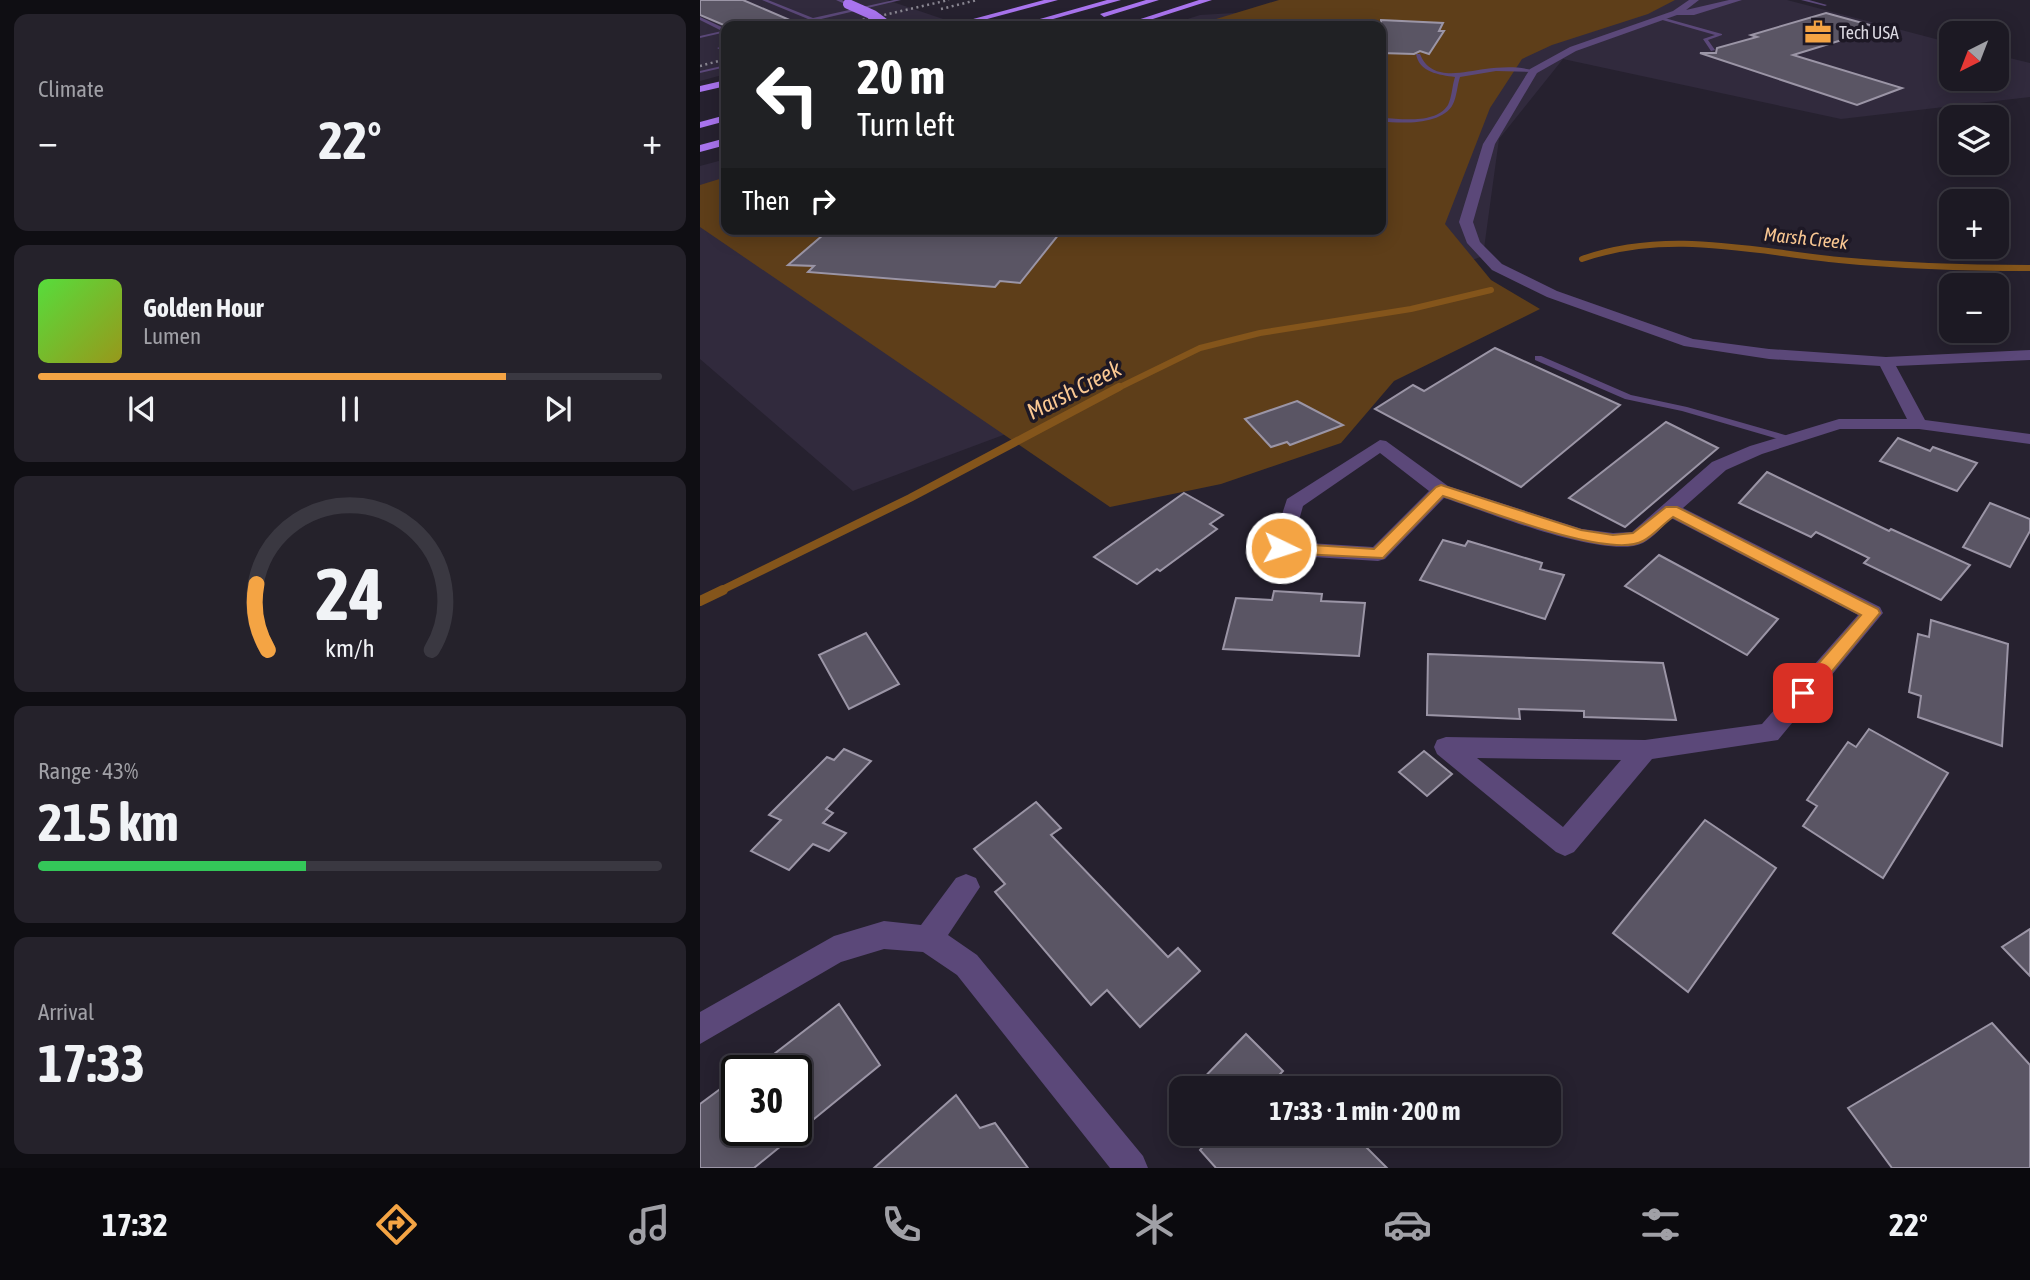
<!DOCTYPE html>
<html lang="en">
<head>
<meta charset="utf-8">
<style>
	:root { --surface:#1c1923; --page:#25222b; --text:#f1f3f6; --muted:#a0a0a6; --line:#3a3841; --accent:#f4a444 }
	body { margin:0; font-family:"Asap Condensed",sans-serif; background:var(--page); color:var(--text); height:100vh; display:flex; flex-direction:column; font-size:26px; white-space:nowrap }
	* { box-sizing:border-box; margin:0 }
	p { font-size:23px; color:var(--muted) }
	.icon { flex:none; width:38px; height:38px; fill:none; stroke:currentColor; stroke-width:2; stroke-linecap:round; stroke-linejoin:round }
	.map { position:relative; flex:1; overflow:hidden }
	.drawer { display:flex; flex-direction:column; gap:14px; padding:14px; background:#0f0e13; width:700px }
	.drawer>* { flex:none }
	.top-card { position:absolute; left:21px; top:21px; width:665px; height:214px; border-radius:14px; box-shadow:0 4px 18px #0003,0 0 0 2px var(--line); background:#202124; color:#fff; overflow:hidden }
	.needle { width:46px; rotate:222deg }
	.fabs { position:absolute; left:1239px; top:21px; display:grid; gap:14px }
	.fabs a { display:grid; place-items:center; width:70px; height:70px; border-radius:14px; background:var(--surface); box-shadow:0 4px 18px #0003,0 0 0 2px var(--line); font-size:35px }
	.speed { position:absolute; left:21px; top:1055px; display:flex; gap:14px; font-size:35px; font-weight:700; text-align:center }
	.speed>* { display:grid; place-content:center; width:91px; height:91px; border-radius:50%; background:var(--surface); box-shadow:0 4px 18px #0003,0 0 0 2px var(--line); line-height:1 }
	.speed .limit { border:4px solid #111; border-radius:10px; background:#fff; color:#111 }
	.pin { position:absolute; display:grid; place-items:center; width:60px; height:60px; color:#fff; margin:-30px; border-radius:14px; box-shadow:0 4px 10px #0006 }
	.me { position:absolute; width:77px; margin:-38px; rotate:94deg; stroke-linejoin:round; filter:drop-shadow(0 0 5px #0008) }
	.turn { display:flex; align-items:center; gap:24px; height:147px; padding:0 21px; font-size:32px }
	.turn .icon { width:91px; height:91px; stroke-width:2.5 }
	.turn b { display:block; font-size:49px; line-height:60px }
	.then { display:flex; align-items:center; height:66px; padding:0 21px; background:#0003; gap:14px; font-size:26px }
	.big { font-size:52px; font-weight:700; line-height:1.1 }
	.drawer .widget { flex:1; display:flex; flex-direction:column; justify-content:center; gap:10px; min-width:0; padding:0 24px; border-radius:14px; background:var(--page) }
	.drawer .dial { align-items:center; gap:0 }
	.dial svg { height:182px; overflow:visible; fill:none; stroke:var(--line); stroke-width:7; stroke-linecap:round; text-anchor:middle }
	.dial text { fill:var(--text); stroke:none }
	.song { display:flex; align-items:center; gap:21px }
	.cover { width:84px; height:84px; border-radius:10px; background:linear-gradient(135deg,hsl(110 70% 55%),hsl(60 70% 35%)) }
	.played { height:7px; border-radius:4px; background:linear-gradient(90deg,var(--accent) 75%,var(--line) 75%) }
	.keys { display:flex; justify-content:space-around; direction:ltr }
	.heat { display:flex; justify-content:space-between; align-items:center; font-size:38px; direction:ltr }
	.charge { height:10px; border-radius:5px; background:linear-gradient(90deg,#34c759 43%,var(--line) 0) }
	.trip { position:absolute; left:469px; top:1076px; width:392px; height:70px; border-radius:14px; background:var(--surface); box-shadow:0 4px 18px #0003,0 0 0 2px var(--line); font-weight:700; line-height:70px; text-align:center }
	.tab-bar { display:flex; height:112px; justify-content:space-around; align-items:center; background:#0b0a0e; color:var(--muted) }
	.tab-bar .icon { width:49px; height:49px }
	.tab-bar .on { color:var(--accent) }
	.tab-bar b { font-size:32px; color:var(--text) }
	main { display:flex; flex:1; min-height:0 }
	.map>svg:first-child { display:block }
	.built { fill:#312a3d }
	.green { fill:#5e3e19 }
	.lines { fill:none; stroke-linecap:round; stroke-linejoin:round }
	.stream-far2 { stroke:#84551b; stroke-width:6 }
	.stream-far1 { stroke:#84551b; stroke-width:8 }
	.stream { stroke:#84551b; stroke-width:10 }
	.building { fill:#5a5564; stroke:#9b95a6; stroke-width:2 }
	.lane { fill:#5b4879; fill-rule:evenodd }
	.street { fill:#5b4879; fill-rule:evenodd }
	.highway { fill:#a974ee; fill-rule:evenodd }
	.rail { stroke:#898691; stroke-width:2.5; stroke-dasharray:2 3.5; stroke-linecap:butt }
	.highway-bridge { stroke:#a974ee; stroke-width:10 }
	.route { fill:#f4a444; stroke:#9f6b2c; stroke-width:2 }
	.labels { text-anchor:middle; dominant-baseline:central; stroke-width:7; stroke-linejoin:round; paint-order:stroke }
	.far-poi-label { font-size:18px; fill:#dcd9e2; stroke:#1d1825; text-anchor:start }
	.far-water-label { font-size:19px; font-style:italic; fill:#f9c792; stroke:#1d1825 }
	.water-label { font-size:23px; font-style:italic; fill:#f9c792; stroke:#1d1825 }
</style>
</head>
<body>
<main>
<section class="drawer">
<div class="widget"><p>Climate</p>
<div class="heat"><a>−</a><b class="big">22°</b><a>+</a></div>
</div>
<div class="widget">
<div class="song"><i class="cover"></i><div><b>Golden Hour</b><p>Lumen</p></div></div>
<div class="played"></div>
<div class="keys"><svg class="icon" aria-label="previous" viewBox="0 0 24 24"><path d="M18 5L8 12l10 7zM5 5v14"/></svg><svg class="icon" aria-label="pause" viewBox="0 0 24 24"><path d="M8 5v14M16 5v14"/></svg><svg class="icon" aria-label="next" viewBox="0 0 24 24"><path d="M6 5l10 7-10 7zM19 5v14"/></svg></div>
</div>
<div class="widget dial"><svg viewBox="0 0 100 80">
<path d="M14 69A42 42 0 1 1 86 69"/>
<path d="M14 69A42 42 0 0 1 9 40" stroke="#f4a444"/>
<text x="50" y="56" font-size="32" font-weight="700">24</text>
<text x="50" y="72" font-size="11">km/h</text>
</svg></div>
<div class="widget"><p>Range · 43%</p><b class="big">215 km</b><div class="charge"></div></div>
<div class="widget"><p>Arrival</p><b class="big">17:33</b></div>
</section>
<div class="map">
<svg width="1330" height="1168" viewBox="0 0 1330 1168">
	<rect width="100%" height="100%" fill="#26212f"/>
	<g class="built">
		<path d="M 0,0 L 187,0 L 243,19 L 213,26 L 26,26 L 26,74 L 0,81 Z"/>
		<path d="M 970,0 L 1087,0 L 1251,43 L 1251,79 L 1297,79 L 1297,55 L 1330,63 L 1330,97 L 1141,119 L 863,59 L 799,139 L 783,256 L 153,491 L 0,359 L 0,166 L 26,159 L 26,229 L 681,229 L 681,26 L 466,26 L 500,15 L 552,12 Z"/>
	</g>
	<path class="green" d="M 579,0 L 975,0 L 948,14 L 852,45 L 822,59 L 790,108 L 745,224 L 791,280 L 840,309 L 694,381 L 641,443 L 521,484 L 410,507 L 0,227 L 0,185 L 26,177 L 26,229 L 681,229 L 681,26 L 493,26 Z"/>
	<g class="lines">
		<g class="stream-far2">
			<path d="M 882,259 C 967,229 1052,251 1139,260 C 1202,266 1266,268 1330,268"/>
			<path d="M 416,389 L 500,348 L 560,333 L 711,309 L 791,290"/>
		</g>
		<path class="stream-far1" d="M 20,591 L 210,498 L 419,387"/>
		<path class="stream" d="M 0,601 L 23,590"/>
	</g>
	<g class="building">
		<path d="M 0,0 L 43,0 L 92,21 L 80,26 L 26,26 L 0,15 Z"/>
		<path d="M 1126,13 L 1181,28 L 1093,55 L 1202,88 L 1157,105 L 1000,53 L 1016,53 L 1017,48 L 1057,37 L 1051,35 Z"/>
		<path d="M 681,20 L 743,23 L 739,31 L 744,31 L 729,54 L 720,51 L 714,54 L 681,53 Z"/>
		<path d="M 130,229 L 363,229 L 320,283 L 300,281 L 295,287 L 108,272 L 114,266 L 88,265 Z"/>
		<path d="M 795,348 L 920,405 L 821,487 L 675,409 L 713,385 L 724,391 Z"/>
		<path d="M 597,401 L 643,425 L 590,445 L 587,442 L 571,447 L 545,419 Z"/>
		<path d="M 966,422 L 1018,448 L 925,527 L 869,498 Z"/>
		<path d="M 1198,438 L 1230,451 L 1233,447 L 1277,463 L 1257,491 L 1180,461 Z"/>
		<path d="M 1067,472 L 1189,531 L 1191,529 L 1270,565 L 1241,600 L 1164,563 L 1169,558 L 1116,532 L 1111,537 L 1039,503 Z"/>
		<path d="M 484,493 L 523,515 L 510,524 L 517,529 L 460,571 L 457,569 L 437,584 L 394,557 Z"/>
		<path d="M 1290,503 L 1330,519 L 1330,531 L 1310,567 L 1263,547 Z"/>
		<path d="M 743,540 L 765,546 L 768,541 L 842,563 L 840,569 L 864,575 L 845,619 L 720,580 Z"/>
		<path d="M 959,555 L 1078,619 L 1047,655 L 925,586 Z"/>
		<path d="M 574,591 L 622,594 L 621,601 L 665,603 L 659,656 L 523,649 L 536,598 L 572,600 Z"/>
		<path d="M 1231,620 L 1308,644 L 1302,746 L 1218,717 L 1221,696 L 1209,692 L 1218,634 L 1229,637 Z"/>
		<path d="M 166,633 L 199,684 L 149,709 L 119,655 Z"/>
		<path d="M 728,654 L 963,663 L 976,720 L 884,717 L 884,711 L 819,709 L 820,719 L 727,715 Z"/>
		<path d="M 1169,729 L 1248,773 L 1183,878 L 1103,826 L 1117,806 L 1107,800 L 1148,742 L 1156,747 Z"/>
		<path d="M 144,749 L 171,761 L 126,809 L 133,813 L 123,823 L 146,833 L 129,851 L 113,844 L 89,870 L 51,851 L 81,820 L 69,815 L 127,757 L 134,760 Z"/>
		<path d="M 724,751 L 752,774 L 727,796 L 699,772 Z"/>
		<path d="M 336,802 L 361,828 L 351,835 L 468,957 L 478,948 L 500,971 L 440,1027 L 407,990 L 391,1005 L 295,892 L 305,884 L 274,849 Z"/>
		<path d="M 1005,820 L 1076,868 L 988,992 L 913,933 Z"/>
		<path d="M 1330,929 L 1330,976 L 1302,947 Z"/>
		<path d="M 139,1004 L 180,1065 L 54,1168 L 0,1168 L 0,1104 L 27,1084 L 37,1101 L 37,1130 L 96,1130 L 96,1071 L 52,1071 Z"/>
		<path d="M 1292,1023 L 1330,1065 L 1330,1168 L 1192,1168 L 1148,1108 Z"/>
		<path d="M 546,1034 L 583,1071 L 567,1088 L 494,1088 Z"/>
		<path d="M 256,1095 L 280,1128 L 295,1123 L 328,1168 L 174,1168 Z"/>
		<path d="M 514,1134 L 672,1134 L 663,1144 L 687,1168 L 516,1168 L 500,1150 Z"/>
	</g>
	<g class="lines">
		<g class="lane">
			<path d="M 62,0 L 68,0 L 113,18 L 194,0 L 201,0 L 117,20 L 130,26 L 125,26 L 112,21 L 83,26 L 108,19 Z"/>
			<path d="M 136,0 L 142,0 L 150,4 L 147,5 Z"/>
			<path d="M 1101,0 L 1109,0 L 1127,5 L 1125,6 Z"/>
			<path d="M 0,17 L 26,29 L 26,32 L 0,38 L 0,36 L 22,31 L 0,20 Z"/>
			<path d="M 961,17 L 1022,34 L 1022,35 L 1008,40 L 1015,50 L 1011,51 L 1003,39 L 1015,35 L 959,19 Z"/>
			<path d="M 26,45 L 26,47 L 19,49 L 17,48 Z"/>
			<path d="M 716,54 L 720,54 C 731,82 762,72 785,69 C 801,67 820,66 835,71 L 833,72 L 796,71 L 760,77 C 757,86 757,96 753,104 C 743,125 701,124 681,121 L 681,119 L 683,118 C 702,119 736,124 748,105 C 752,97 752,86 755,77 C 739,75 719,72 716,54 Z"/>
			<path d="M 26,65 L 26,67 L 0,73 L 0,71 Z"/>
			<path d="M 835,356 L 841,356 L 931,395 L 987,407 L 1092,437 L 1093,439 L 1089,442 L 982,411 L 925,399 L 835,360 Z"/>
		</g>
		<g class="street">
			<path d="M 989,0 L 999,0 L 986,10 L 1029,0 L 1042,0 L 994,15 L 977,15 L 876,51 L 837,73 L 795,144 L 773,222 L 780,242 L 802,264 L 857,291 L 993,339 L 1069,349 L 1186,357 L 1330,350 L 1330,360 L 1196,366 L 1225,420 L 1330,434 L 1330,444 L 1219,429 L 1140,429 L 1062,454 L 1026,470 L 983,508 L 1180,607 L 1183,613 L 1078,740 L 952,759 L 874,852 L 865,856 L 856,852 L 737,754 L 734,747 L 737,740 L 746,737 L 945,740 L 1062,724 L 1158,615 L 971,518 C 963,526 953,538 943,543 C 906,561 785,511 744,498 L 685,559 L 678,561 L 581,555 L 574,553 L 571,548 L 587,499 L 680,440 L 686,441 L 748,486 L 882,529 L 913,533 L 932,532 L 1012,462 L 1050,446 L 1139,419 L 1207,419 L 1180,366 L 1069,359 L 984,346 L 847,297 L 792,270 L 767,243 L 759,222 L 783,144 L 830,69 L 870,47 L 973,11 ZM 680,453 L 729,491 L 673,547 L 593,542 L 603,506 ZM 777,758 L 921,760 L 863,827 Z"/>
			<path d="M 266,874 L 276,878 L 280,887 L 248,935 L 277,955 L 443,1156 L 448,1168 L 410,1168 L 257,975 L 223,952 L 184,949 L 141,962 L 0,1044 L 0,1012 L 134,936 L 184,921 L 221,925 L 256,878 Z"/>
		</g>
		<g class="highway">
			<path d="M 344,0 L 358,0 L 261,26 L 247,26 Z"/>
			<path d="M 407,0 L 421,0 L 328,26 L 315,26 Z"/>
			<path d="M 446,0 L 459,0 L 404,17 L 400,14 Z"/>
			<path d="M 499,0 L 512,0 L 431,26 L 419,26 Z"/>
			<path d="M 26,80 L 26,86 L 0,92 L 0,86 Z"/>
			<path d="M 26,115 L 26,121 L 0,128 L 0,122 Z"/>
			<path d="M 26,138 L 26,145 L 0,152 L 0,145 Z"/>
		</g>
		<g class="rail">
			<path d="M 241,9 L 277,0"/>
			<path d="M 136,26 L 249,0"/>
			<path d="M 0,66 L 26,59"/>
		</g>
		<path class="highway-bridge" d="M 148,4 L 173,15 L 188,26"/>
	</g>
	<path class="route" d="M 741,485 L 881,530 L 913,535 L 933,533 L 966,507 L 977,507 L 1178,609 L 1180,613 L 1110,698 L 1097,698 L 1095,693 L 1097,688 L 1161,615 L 973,517 C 963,524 954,535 943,541 C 909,560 782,508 743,496 L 683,558 L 581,553 L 573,548 L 581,543 L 674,549 L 736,487 Z"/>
	<defs>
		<symbol id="office-bare" viewBox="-9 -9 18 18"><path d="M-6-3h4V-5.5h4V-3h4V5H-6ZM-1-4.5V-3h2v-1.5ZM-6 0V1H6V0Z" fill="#f4a444" stroke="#1d1825" stroke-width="2.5" paint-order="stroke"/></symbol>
	</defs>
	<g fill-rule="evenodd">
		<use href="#office-bare" x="1099" y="13" width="38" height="38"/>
	</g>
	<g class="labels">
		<g class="far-poi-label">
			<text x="1139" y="32">Tech USA</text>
		</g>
		<g class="far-water-label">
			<text transform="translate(1106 238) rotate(6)">Marsh Creek</text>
		</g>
		<g class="water-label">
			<text transform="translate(374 390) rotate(-27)">Marsh Creek</text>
		</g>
	</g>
</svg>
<div class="fabs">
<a><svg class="needle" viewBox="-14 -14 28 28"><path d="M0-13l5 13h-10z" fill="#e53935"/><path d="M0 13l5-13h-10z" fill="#a0a0a6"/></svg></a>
<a><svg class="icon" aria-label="layers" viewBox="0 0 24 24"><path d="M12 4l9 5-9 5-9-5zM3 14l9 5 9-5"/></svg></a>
<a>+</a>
<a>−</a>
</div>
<div class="speed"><div class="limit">30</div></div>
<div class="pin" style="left:1103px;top:693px;background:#d93025"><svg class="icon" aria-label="arrive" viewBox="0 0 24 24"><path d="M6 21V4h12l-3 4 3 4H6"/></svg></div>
<svg class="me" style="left:581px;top:548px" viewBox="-20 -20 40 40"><circle r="17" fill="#f4a444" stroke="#fff" stroke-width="3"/><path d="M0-11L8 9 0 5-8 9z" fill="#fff"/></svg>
<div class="trip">17:33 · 1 min · 200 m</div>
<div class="top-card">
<div class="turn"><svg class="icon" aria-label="left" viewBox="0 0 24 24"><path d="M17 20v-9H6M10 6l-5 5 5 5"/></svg><div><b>20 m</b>Turn left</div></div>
<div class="then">Then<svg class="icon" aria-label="right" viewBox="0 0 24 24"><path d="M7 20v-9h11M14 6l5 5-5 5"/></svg></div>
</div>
</div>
</main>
<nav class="tab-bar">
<b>17:32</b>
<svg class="icon on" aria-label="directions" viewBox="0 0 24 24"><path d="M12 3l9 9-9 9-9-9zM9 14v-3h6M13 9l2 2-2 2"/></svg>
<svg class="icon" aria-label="music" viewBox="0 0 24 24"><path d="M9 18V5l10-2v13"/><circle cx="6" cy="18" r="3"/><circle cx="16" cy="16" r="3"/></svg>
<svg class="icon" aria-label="phone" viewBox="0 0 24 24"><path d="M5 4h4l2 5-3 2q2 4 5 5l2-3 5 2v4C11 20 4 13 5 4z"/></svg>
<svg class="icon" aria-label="climate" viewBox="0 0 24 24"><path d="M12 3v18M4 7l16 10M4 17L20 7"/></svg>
<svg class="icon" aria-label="car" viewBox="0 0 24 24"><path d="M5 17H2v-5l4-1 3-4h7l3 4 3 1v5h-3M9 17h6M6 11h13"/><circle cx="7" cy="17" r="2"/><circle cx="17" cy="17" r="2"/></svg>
<svg class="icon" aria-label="filters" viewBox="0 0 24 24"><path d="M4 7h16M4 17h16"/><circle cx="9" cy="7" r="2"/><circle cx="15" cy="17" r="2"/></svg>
<b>22°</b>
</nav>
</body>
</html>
